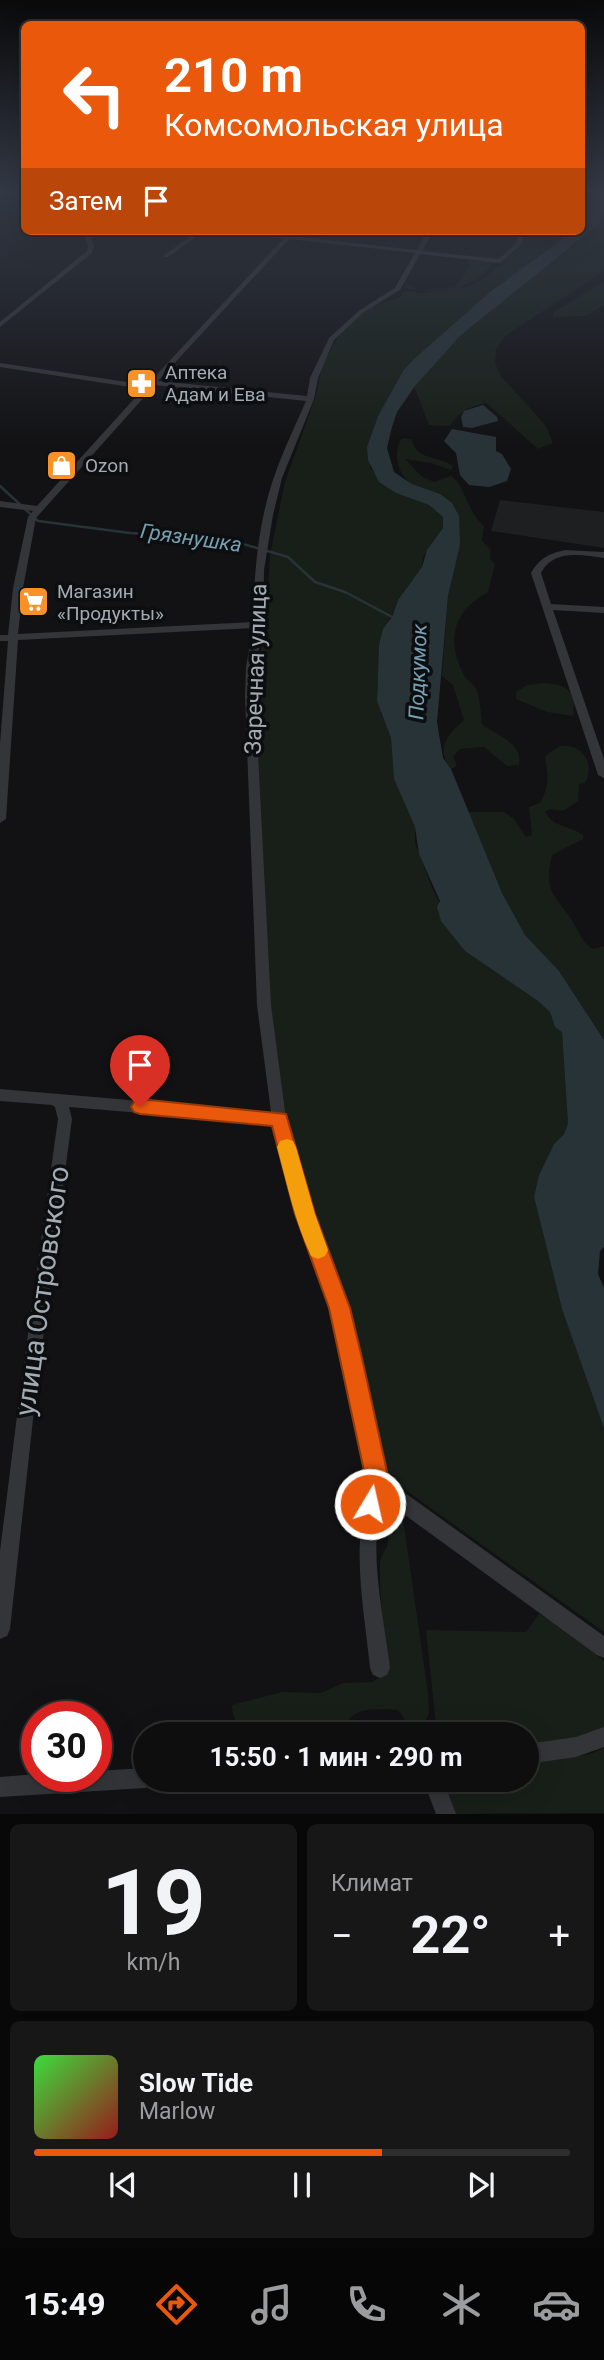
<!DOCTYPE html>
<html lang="ru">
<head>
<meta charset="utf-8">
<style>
	:root { --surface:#0e0e0f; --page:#171718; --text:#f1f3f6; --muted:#9b9c9e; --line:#2e2e2f; --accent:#ea580c }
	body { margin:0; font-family:Roboto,sans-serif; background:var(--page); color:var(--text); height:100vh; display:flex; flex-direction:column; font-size:26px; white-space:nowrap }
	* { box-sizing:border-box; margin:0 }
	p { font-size:23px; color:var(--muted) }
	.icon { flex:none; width:38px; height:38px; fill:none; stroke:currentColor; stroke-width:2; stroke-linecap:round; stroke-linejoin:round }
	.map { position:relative; height:1814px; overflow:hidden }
	.sheet { display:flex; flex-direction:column; gap:10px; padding:10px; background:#080808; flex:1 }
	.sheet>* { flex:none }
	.top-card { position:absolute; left:21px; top:21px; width:564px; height:214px; border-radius:10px; box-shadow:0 7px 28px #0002,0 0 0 2px var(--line); background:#ea580c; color:#fff; overflow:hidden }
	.speed { position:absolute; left:21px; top:1701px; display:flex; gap:14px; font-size:35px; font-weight:700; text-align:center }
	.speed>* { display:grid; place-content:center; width:91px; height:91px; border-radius:50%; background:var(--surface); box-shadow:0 7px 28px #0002,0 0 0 2px var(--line); line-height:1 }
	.speed .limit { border:10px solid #d22; background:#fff; color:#111 }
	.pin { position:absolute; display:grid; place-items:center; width:60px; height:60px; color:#fff; margin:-72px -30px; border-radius:50% 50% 50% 0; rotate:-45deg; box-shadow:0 0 7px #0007 }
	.pin .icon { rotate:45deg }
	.me { position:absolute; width:77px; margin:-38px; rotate:9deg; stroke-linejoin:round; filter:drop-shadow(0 0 5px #0008) }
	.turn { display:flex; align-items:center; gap:24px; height:147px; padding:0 28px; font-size:32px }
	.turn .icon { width:91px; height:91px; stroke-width:2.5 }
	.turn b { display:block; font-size:49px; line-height:60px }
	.then { display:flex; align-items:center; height:66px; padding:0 28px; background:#0003; gap:14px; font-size:26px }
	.big { font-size:52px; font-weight:700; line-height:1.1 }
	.sheet .widget { flex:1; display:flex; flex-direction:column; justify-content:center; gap:10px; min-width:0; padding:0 24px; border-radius:10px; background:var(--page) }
	.sheet .dial { align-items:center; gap:0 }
	.dial b { font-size:91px; line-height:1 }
	.song { display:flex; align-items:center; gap:21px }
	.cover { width:84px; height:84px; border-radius:10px; background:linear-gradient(135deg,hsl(120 70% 55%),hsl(0 70% 35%)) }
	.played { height:7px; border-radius:4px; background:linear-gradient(90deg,var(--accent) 65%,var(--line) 65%) }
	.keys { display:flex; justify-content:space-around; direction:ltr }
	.heat { display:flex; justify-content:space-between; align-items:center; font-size:38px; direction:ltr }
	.sheet .tiles { flex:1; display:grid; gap:10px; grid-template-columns:1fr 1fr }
	.widget:last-child { grid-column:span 2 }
	.trip { position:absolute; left:133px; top:1722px; width:406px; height:70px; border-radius:35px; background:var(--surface); box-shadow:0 7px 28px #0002,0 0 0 2px var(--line); font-weight:700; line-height:70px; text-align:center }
	.menu { display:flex; height:112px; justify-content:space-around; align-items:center; background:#060606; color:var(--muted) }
	.menu .icon { width:49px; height:49px }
	.menu .active { color:var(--accent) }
	.menu b { font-size:32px; color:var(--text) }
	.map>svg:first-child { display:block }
	.built { fill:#1e1f21 }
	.green { fill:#181f18 }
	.water { fill:#283338 }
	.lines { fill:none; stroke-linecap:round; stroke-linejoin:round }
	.stream { stroke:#283338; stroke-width:2.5 }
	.minor { fill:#333539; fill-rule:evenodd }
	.route { fill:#ea580c; stroke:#983908; stroke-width:2 }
	.slow { fill:#f59e0b }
	.labels { text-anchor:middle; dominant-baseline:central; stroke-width:7; stroke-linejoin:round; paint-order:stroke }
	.far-poi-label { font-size:19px; fill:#a3abb5; stroke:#0d0e0f; text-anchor:start }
	.far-water-label { font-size:21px; font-style:italic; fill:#78a0b2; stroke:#0d0e0f }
	.street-label { font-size:23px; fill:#a3abb5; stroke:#0d0e0f }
	.near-street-label { font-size:28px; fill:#a3abb5; stroke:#0d0e0f }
</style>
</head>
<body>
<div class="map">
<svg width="604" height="1814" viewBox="0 0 604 1814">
	<rect width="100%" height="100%" fill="#121214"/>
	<path class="built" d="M 500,500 L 604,512 L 604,548 L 491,531 Z"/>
	<g class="green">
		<path d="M 604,212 L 604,271 L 505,336 L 496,349 L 495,363 L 501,376 L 546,426 L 553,443 L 538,449 L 487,403 C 469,406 460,411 450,426 L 429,425 L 414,386 L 461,335 L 552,260 L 574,246 L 599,224 Z"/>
		<path d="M 528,231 L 566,231 L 561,240 L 487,295 L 403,371 L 378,416 L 367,447 L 371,469 L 396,493 L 429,505 L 443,517 L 443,528 L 423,557 L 422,567 L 398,600 L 379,645 L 377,701 L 391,738 L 394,779 L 415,827 L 415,843 L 433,890 L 465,951 L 538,1001 L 550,1012 L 555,1027 L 562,1031 L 568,1123 L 564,1134 L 554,1144 L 539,1175 L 534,1197 L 562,1309 L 604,1428 L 604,1632 L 404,1489 L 385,1467 L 353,1337 L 352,1317 L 304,1197 L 285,1120 L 269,995 L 254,719 L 256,670 L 266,628 L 270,555 L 285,482 L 316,396 L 322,366 L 342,330 L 372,306 L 399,298 L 404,291 L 423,293 L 457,288 L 427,291 L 404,288 L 405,284 L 420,290 L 455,287 L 471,265 L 466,264 L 470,258 L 495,262 L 479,278 L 460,288 C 480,287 522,250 528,231 Z"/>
		<path d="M 604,281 L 604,305 L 585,316 L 553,317 L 553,313 Z"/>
		<path d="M 405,438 L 412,440 C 416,460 439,456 453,466 L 451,470 L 431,463 L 405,459 L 421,476 L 434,482 L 451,476 C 465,484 466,511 484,526 L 482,541 L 491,550 L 490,559 L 495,564 L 488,592 C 454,610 445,640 464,675 C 467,681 474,683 477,691 C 480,701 481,713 482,724 C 497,736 523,742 519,765 L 507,766 L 484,747 L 460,749 L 453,756 L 457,766 L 451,769 C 435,749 447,735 464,720 L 453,685 L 442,676 L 448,596 L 460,545 L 440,494 C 432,491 420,489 412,484 C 397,474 393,454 401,439 Z"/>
		<path d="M 543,683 C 568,684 576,691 573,716 L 547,712 L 516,699 L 516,692 L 527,685 Z"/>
		<path d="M 560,746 C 582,744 596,762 585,783 L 579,784 L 578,801 L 563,811 L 550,809 L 545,812 C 554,828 569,825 583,835 L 583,839 L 552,855 C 543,894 555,894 573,922 C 579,932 583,944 593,949 L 604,946 L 604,1040 L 559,971 L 525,935 L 502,893 L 467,812 L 504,812 L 514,819 L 526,837 L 532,835 L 529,807 L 540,803 C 550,786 548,775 545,756 Z"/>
		<path d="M 386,1505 L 396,1510 L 403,1519 L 428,1693 L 429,1714 L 420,1730 L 409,1726 L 398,1710 C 384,1709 367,1707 355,1714 C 347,1719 345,1728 335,1731 C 322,1735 306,1727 292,1727 C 286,1727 279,1732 272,1733 C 249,1739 232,1727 232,1705 L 282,1692 L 321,1693 L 343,1683 L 372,1682 L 382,1676 C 387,1639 379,1603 380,1565 C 380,1550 393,1549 386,1530 L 376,1527 L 379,1507 Z"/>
		<path d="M 539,1614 L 570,1632 L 604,1661 L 604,1728 L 576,1740 L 527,1749 L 527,1734 L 437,1734 L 426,1630 L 526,1632 Z"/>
		<path d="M 604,1748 L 604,1813 L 450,1814 L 442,1780 L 527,1780 L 527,1762 L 590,1754 Z"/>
	</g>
	<g class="water">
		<path d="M 581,192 L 604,192 L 604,212 L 599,224 L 461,335 L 415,386 L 397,412 L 392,427 L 387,448 L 394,472 L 412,484 L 440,494 L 452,503 L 459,516 L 460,545 L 448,596 L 437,722 L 443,758 L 451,769 L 502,893 L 525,935 L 559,971 L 604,1040 L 604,1247 L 600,1251 L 598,1274 L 604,1288 L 604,1428 L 562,1309 L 534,1197 L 539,1175 L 554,1144 L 564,1134 L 568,1123 L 562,1032 L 555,1027 L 550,1012 L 538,1001 L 465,951 L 441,921 L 437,907 L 440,901 L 419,854 L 415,827 L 394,779 L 391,738 L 377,701 L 379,645 L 383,629 L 392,617 L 398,600 L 422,567 L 427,550 L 443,528 L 443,517 L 429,505 L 396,493 L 379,482 L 368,460 L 367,447 L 378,416 L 403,371 L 414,359 L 489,293 L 561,240 L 566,231 L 581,231 L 581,216 L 586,212 Z"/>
		<path d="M 483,405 L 497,417 L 498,421 L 472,428 L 463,427 L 461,417 L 464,411 Z"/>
		<path d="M 452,429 L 496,437 L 496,451 L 502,454 L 511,469 L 507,481 L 489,487 L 469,485 L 460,475 L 456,453 L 444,441 Z"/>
	</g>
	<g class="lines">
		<path class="stream" d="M 0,486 L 38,521 L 130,533 L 226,539 L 288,557 L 315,582 L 345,592 L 396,619"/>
		<g class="minor">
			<path d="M 87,231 L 93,231 L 90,234 L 94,245 L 92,253 L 0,327 L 0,322 L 87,251 L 88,245 L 84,234 Z"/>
			<path d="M 198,231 L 205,231 L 168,257 L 164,257 L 164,255 Z"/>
			<path d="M 227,231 L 286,235 L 291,231 L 297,231 L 292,236 L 417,250 L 427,231 L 433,231 L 422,251 L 499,259 L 516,243 L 520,231 L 526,231 L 521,245 L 500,263 L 420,254 L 400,290 L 364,312 L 334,340 L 318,378 L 314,399 L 282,478 L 273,515 L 264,570 L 263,625 L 256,667 L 255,696 L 271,1005 L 286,1119 L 313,1214 L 348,1308 L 387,1480 L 604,1636 L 604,1658 L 597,1655 L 383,1499 C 367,1549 384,1617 390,1668 L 387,1675 L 380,1678 L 373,1675 L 370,1668 C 364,1607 350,1545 370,1485 L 332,1308 L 297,1214 L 273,1124 L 69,1107 L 72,1119 L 36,1392 L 10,1629 L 7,1636 L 0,1639 L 0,1551 L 20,1392 L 58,1119 L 55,1107 L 52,1105 L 0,1101 L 0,1089 L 271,1112 L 257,1005 L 245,696 L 246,667 L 253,628 L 18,640 L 6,819 L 0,823 L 0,744 L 8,641 L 0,641 L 0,635 L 8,635 L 13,588 L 28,517 L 33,511 L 0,507 L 0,501 L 37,506 L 143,389 L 0,367 L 0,363 L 147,385 L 283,239 ZM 289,239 L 415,253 L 395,288 L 360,310 L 329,338 L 310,378 L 307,396 L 158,381 ZM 155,385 L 306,401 C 295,426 283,451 274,477 C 258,523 254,574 253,622 L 18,634 L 23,588 L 36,518 Z"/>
			<path d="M 565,550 L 604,552 L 604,558 C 581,555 554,549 541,573 L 551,604 L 604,607 L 604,613 L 553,610 L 604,759 L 604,778 L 598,775 L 531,573 C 540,558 548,554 565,550 Z"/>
			<path d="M 604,1727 L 604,1747 L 576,1757 L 527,1764 L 527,1744 L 576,1737 Z"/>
			<path d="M 145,1768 L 145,1780 L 155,1780 L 152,1785 L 145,1788 L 0,1797 L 0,1777 L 37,1774 L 37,1776 L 96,1776 L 96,1771 Z"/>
			<path d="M 423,1780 L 443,1780 L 456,1814 L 436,1814 Z"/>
		</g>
	</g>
	<linearGradient id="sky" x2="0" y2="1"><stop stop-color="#0a0a0b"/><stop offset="0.43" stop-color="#333945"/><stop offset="1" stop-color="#333945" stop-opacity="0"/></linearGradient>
	<rect width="604" height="446" fill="url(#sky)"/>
	<path class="route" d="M 140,1099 L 286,1114 L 315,1214 L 350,1308 L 362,1358 L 390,1485 L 379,1512 L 370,1515 L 362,1512 L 359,1504 L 367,1485 L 329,1308 L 295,1214 L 272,1126 L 140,1114 L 134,1112 L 131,1107 L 134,1101 Z"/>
	<path class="slow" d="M 287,1139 L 293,1141 L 296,1147 L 315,1214 L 328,1250 L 325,1256 L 318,1259 L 311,1256 C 295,1222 287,1184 277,1147 L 280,1141 Z"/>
	<defs>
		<symbol id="pharmacy-square" viewBox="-11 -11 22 22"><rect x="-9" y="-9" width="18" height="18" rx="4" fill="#f89226" stroke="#0d0e0f"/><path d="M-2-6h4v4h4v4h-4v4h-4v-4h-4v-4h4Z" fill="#fff"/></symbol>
		<symbol id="shop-square" viewBox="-11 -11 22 22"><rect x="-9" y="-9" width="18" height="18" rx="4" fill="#f89226" stroke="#0d0e0f"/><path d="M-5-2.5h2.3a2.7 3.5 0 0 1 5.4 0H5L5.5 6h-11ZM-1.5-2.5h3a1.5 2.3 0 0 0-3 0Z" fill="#fff"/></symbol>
		<symbol id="supermarket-square" viewBox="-11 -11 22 22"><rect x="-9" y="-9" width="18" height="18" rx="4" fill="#f89226" stroke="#0d0e0f"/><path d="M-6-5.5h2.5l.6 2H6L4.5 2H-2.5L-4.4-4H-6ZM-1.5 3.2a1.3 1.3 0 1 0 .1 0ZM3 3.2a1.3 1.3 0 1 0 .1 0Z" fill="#fff"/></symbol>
	</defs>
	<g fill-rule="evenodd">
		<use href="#pharmacy-square" x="124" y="366" width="35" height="35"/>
		<use href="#shop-square" x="44" y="448" width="35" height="35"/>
		<use href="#supermarket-square" x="16" y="584" width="35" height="35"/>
	</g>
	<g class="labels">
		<g class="far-poi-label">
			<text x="165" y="372">Аптека<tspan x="165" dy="22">Адам и Ева</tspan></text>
			<text x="85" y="465">Ozon</text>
			<text x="57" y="591">Магазин<tspan x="57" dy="22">«Продукты»</tspan></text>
		</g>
		<g class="far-water-label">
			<text transform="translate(191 538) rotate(8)">Грязнушка</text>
			<text transform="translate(418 672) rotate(-88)">Подкумок</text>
		</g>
		<g class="street-label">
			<text transform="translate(256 669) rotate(-88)">Заречная улица</text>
		</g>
		<g class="near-street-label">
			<text transform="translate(42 1291) rotate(-82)">улица Островского</text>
		</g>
	</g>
</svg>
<div class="speed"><div class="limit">30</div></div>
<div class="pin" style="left:140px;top:1107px;background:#d93025"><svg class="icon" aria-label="arrive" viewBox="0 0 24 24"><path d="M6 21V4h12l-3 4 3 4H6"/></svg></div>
<svg class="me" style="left:370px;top:1504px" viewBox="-20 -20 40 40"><circle r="17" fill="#ea580c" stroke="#fff" stroke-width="3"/><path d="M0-11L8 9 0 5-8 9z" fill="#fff"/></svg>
<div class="trip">15:50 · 1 мин · 290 m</div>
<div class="top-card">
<div class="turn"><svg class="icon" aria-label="left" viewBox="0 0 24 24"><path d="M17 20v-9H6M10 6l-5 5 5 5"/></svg><div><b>210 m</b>Комсомольская улица</div></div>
<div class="then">Затем<svg class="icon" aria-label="arrive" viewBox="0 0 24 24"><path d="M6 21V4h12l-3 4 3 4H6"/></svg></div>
</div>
</div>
<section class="sheet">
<div class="tiles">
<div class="widget dial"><b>19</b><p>km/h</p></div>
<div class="widget"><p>Климат</p>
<div class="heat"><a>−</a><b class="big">22°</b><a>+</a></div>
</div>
<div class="widget">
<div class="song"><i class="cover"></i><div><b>Slow Tide</b><p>Marlow</p></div></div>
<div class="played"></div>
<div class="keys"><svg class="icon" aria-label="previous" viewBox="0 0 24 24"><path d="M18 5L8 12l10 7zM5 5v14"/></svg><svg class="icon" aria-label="pause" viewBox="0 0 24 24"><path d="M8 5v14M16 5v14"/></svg><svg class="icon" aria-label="next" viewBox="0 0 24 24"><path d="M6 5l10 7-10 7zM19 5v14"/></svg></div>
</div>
</div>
</section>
<nav class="menu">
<b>15:49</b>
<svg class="icon active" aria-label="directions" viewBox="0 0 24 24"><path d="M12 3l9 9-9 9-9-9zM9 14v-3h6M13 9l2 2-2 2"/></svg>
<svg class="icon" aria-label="music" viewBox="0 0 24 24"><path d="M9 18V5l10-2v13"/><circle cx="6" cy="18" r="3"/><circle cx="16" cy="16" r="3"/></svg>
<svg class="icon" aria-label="phone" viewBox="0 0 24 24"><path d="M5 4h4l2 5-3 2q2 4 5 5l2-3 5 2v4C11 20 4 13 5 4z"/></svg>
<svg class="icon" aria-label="climate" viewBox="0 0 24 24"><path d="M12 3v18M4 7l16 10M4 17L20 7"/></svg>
<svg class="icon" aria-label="car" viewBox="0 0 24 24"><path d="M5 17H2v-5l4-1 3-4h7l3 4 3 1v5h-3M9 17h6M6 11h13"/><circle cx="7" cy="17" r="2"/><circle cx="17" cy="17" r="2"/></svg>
</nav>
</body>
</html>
